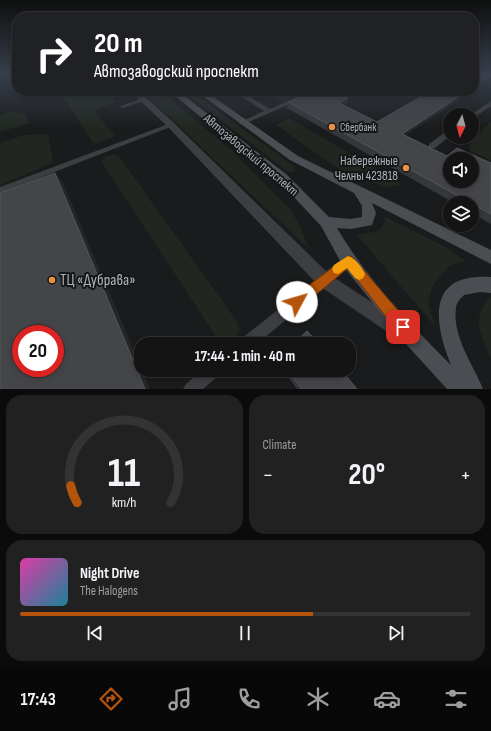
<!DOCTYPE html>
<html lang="en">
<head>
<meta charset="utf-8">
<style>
	:root { --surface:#141415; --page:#212122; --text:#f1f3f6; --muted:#9d9ea0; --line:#333334; --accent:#b45309 }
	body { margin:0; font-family:"Sofia Sans Condensed",sans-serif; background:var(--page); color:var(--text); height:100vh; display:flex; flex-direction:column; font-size:15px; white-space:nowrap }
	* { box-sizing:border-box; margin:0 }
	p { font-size:13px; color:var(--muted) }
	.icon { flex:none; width:22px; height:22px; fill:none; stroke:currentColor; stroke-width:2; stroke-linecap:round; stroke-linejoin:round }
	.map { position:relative; height:389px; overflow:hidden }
	.side { display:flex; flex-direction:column; gap:6px; padding:6px; background:#0b0b0c; flex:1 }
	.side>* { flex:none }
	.top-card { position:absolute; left:12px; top:12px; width:467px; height:84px; border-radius:16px; box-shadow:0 2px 6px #0003,0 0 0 1px var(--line); background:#202124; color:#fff; overflow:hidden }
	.needle { width:26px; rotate:186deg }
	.tools { position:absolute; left:443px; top:108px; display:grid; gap:8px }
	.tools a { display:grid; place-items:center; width:36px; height:36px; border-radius:50%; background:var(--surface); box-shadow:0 2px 6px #0003,0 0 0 1px var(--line); font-size:20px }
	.speed { position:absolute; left:12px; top:325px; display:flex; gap:8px; font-size:20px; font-weight:700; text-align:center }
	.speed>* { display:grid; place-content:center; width:52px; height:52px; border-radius:50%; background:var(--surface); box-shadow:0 2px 6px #0003,0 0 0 1px var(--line); line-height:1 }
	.speed .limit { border:6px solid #d22; background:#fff; color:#111 }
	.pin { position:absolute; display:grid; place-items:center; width:34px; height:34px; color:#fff; margin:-17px; border-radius:8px; box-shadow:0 2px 6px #0006 }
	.me { position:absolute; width:44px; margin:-22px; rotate:51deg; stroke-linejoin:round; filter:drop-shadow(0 0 3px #0008) }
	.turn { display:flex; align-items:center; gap:14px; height:84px; padding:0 16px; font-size:18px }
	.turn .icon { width:52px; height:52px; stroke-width:2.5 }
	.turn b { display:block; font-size:28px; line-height:34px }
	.big { font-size:30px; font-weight:700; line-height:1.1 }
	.side .widget { flex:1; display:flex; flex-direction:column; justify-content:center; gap:6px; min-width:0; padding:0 14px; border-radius:16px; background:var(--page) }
	.side .dial { align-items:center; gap:0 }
	.dial svg { height:104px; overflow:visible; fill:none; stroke:var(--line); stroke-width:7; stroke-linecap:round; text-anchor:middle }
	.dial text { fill:var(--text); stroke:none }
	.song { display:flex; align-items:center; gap:12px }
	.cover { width:48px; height:48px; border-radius:6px; background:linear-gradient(135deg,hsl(320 70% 55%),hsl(190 70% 35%)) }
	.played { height:4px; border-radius:2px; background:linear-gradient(90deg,var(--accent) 65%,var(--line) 65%) }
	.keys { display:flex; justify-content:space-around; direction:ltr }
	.heat { display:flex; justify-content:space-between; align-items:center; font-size:22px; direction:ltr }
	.side .tiles { flex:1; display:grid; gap:6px; grid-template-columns:1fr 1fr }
	.widget:last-child { grid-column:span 2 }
	.trip { position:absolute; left:134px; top:337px; width:222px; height:40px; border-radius:16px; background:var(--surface); box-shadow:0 2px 6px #0003,0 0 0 1px var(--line); font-weight:700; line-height:40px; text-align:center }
	.dock { display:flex; height:64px; justify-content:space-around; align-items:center; background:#080808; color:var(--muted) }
	.dock .icon { width:28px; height:28px }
	.dock .on { color:var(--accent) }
	.dock b { font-size:18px; color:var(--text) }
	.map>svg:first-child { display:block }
	.green { fill:#212720 }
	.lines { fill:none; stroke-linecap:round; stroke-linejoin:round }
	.lane { fill:#3c3e41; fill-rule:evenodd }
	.street { fill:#3c3e41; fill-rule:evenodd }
	.secondary { fill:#4a4d51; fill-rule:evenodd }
	.wall { fill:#36373a }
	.shaded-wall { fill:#252628 }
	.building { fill:#434548; stroke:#54565a; fill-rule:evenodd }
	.route { fill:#b45309; stroke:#753606 }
	.slow { fill:#f59e0b }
	.poi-dot { fill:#e99246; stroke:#151618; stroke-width:1.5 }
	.labels { text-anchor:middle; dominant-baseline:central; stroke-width:4; stroke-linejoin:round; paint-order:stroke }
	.far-poi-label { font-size:11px; fill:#aeb4bb; stroke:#151618; text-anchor:start }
	.street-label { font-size:13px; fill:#aeb4bb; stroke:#151618 }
	.poi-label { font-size:13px; fill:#aeb4bb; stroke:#151618; text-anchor:end }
	.near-poi-label { font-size:16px; fill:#aeb4bb; stroke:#151618; text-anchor:start }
</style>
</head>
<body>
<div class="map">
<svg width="491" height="389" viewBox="0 0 491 389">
	<rect width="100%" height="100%" fill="#1a1b1c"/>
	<g class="green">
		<path d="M 59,91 L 105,91 L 115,101 L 114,103 L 98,109 L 95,112 L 115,136 L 97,144 L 93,143 Z"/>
		<path d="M 142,91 L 161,91 L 233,152 L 290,209 L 301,228 L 309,249 Z"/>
		<path d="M 182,91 L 191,91 L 294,166 L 295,169 L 294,172 L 288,172 Z"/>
		<path d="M 263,91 L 309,91 L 283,102 Z"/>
		<path d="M 9,112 L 24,113 L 30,123 L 0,132 L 0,115 Z"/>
		<path d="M 289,118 L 403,185 L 384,187 L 334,166 L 276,125 Z"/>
		<path d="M 491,122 L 491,160 L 470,151 L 469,142 Z"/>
		<path d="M 48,134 L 53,163 L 0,185 L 0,143 L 23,135 Z"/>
		<path d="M 113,154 L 118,155 L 238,323 L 239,330 L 235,340 L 224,342 L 217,338 L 101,161 L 105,157 Z"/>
		<path d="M 384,216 L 449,249 L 465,261 L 449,266 L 433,285 L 428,302 L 435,326 L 357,235 L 379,231 L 385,222 Z"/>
		<path d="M 491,297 L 491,358 C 481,335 470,317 491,297 Z"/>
	</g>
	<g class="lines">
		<g class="lane">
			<path d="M 233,91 L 240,91 L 270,109 L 311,91 L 319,91 L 242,125 L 239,123 L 240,122 L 264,111 Z"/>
			<path d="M 141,99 L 146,100 L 123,108 L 118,107 Z"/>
			<path d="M 491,101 L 491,106 L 472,119 L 472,115 L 471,115 Z"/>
			<path d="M 171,123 L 173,124 L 173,126 L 0,193 L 0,187 Z"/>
			<path d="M 447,131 L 450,131 L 450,136 L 435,148 L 429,148 L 429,144 Z"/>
			<path d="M 348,256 L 352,257 L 354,261 L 352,265 L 257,344 L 239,344 L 241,339 L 344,257 Z"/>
			<path d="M 203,370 L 221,370 L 219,375 L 203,389 L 183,389 L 186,384 Z"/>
		</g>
		<path class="street" d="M 130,91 L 139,91 L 174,123 L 330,275 L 407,325 L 410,331 L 407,337 L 401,340 L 395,337 L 318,285 L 168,127 Z"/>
		<path class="secondary" d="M 169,91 L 178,91 L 286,174 L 329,217 L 351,219 L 362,217 L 362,206 L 354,193 L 290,160 L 196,91 L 205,91 L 298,156 L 491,250 L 491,264 L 372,203 L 376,213 L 372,225 L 351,229 L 337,228 C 367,279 409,323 451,365 C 433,321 427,272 491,277 L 491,293 L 480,292 L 464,295 C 461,298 456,303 456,308 C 452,337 473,364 483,389 L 447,389 L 406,344 L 343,266 L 321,226 L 278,180 Z"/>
	</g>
	<g class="wall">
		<path d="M 288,102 L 347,104 L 344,106 L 447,156 L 491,163 L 491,224 L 472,213 L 472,203 L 454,203 L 287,108 Z"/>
		<path d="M 283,370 L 341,370 L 357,389 L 297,389 Z"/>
	</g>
	<g class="shaded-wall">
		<path d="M 491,75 L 491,77 L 490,79 L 474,90 L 474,86 Z"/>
		<path d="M 467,91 L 472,91 L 399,140 L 402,134 Z"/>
		<path d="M 348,98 L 347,104 L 337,109 L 339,103 Z"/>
		<path d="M 55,173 L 63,183 L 141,367 L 141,370 L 142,370 L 150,389 L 145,389 Z"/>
	</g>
	<g class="building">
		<path d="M 474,74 L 491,74 L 491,75 L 474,86 Z"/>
		<path d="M 313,91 L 332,91 L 348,98 L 339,103 L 377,122 L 431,91 L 467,91 L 402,134 L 447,156 L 457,148 L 491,163 L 491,214 L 472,204 L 472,203 L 471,203 L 288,102 ZM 450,159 L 472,159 L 472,181 L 450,181 Z"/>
		<path d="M 55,173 L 145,389 L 0,389 L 0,193 ZM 21,334 L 55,334 L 55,368 L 21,368 Z"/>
		<path d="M 307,331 L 319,344 L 293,344 Z"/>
		<path d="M 287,370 L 341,370 L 357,389 L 302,389 Z"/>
	</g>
	<linearGradient id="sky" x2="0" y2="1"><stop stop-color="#0e0f0f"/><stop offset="0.57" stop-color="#383f4b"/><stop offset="1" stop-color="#383f4b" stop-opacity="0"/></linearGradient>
	<rect width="491" height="129" fill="url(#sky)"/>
	<path class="route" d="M 348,256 L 352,257 L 408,322 L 410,327 L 408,332 L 403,334 L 398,332 L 348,268 L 301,307 L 297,309 L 292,307 L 290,302 L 292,298 Z"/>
	<path class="slow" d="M 348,256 C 355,258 362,267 365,274 L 363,278 L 359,280 L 355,278 L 347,268 L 338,274 L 334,273 L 332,269 L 334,265 Z"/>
	<g class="poi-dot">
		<circle cx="332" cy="127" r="4"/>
		<circle cx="406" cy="168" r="4"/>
		<circle cx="52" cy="280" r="4"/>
	</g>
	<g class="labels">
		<g class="far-poi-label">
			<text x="340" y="127">Сбербанк</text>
		</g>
		<g class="street-label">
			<text transform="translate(251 155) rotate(40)">Автозаводский проспект</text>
		</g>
		<g class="poi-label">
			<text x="398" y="161">Набережные<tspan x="398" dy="15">Челны 423818</tspan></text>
		</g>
		<g class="near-poi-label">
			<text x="60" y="280">ТЦ «Дубрава»</text>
		</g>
	</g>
</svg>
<div class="tools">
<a><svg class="needle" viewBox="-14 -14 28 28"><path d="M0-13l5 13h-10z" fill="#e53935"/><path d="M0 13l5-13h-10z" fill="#9d9ea0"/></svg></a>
<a><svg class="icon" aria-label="sound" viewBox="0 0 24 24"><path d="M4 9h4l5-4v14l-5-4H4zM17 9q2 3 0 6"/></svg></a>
<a><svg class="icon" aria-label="layers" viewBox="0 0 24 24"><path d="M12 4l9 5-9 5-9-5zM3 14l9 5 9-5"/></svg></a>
</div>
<div class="speed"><div class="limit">20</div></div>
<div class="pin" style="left:403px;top:327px;background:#d93025"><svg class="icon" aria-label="arrive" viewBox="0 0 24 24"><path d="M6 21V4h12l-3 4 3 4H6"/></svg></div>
<svg class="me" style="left:297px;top:302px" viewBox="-20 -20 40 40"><circle r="19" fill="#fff"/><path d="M0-13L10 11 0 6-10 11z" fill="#b45309"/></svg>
<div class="trip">17:44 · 1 min · 40 m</div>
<div class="top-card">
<div class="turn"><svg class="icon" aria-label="right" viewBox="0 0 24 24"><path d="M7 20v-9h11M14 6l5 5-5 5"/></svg><div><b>20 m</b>Автозаводский проспект</div></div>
</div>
</div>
<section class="side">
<div class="tiles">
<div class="widget dial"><svg viewBox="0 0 100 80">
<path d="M14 69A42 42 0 1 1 86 69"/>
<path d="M14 69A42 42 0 0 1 9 56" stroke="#b45309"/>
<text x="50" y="56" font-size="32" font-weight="700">11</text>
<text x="50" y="72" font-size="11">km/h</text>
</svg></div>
<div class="widget"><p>Climate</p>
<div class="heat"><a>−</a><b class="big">20°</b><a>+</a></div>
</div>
<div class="widget">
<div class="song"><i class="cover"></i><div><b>Night Drive</b><p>The Halogens</p></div></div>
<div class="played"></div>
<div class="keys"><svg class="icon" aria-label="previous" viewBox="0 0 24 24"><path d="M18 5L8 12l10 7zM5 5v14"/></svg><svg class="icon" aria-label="pause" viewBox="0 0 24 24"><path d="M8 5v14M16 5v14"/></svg><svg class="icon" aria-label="next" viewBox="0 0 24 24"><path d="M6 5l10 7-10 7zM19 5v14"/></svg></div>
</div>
</div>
</section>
<nav class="dock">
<b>17:43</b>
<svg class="icon on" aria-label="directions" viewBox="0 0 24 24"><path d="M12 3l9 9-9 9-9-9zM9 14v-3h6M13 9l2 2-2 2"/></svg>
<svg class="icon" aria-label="music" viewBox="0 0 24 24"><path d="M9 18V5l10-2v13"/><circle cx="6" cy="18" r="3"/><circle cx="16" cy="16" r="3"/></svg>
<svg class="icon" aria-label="phone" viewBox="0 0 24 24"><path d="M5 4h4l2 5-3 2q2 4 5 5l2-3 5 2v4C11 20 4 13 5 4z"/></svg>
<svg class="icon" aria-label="climate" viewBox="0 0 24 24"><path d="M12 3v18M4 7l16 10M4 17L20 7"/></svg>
<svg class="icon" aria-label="car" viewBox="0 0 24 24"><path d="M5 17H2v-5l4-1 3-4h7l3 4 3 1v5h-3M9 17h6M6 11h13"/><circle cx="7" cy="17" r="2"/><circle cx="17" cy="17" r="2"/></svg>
<svg class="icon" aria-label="filters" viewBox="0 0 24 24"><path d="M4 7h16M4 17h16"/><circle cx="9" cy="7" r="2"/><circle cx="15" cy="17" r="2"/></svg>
</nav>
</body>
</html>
